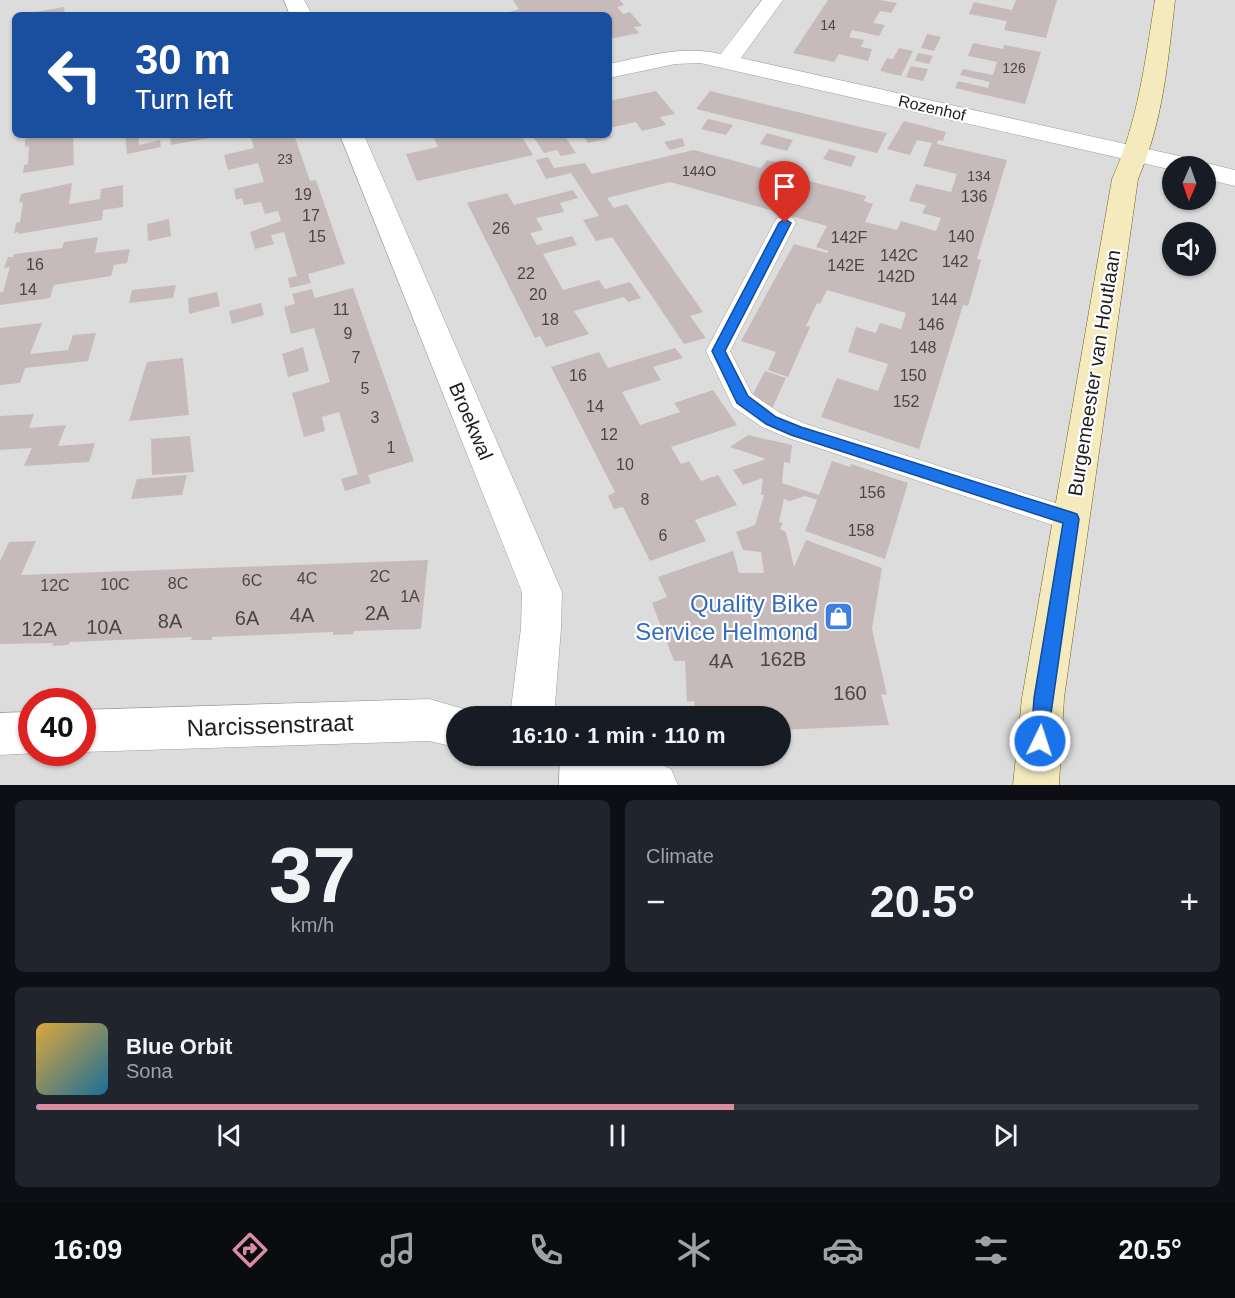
<!DOCTYPE html>
<html lang="en">
<head>
<meta charset="utf-8">
<style>
	:root { --surface:#171b24; --page:#20242c; --text:#f1f3f6; --muted:#9ea1a6; --line:#363941; --accent:#d98da1 }
	body { margin:0; font-family:Helvetica,sans-serif; background:var(--page); color:var(--text); height:100vh; display:flex; flex-direction:column; font-size:22px; white-space:nowrap }
	* { box-sizing:border-box; margin:0 }
	p { font-size:20px; color:var(--muted) }
	.icon { flex:none; width:33px; height:33px; fill:none; stroke:currentColor; stroke-width:2; stroke-linecap:round; stroke-linejoin:round }
	.map { position:relative; height:785px; overflow:hidden }
	.sheet { display:flex; flex-direction:column; gap:15px; padding:15px; background:#0d0f14; flex:1 }
	.sheet>* { flex:none }
	.guide { position:absolute; left:12px; top:12px; width:600px; height:126px; border-radius:9px; box-shadow:0 2px 4px #0004; background:#1a4fa0; color:#fff; overflow:hidden }
	.needle { width:39px; rotate:182deg }
	.fabs { position:absolute; left:1162px; top:156px; display:grid; gap:12px }
	.fabs a { display:grid; place-items:center; width:54px; height:54px; border-radius:50%; background:var(--surface); box-shadow:0 2px 4px #0004; font-size:30px }
	.speed { position:absolute; left:18px; top:688px; display:flex; gap:12px; font-size:30px; font-weight:700; text-align:center }
	.speed>* { display:grid; place-content:center; width:78px; height:78px; border-radius:50%; background:var(--surface); box-shadow:0 2px 4px #0004; line-height:1 }
	.speed .limit { border:9px solid #d22; background:#fff; color:#111 }
	.pin { position:absolute; display:grid; place-items:center; width:51px; height:51px; color:#fff; margin:-62px -26px; border-radius:50% 50% 50% 0; rotate:-45deg; box-shadow:0 0 6px #0007 }
	.pin .icon { rotate:45deg }
	.me { position:absolute; width:66px; margin:-33px; rotate:4deg; stroke-linejoin:round; filter:drop-shadow(0 0 4px #0008) }
	.turn { display:flex; align-items:center; gap:21px; height:126px; padding:0 24px; font-size:27px }
	.turn .icon { width:78px; height:78px; stroke-width:2.5 }
	.turn b { display:block; font-size:42px; line-height:51px }
	.big { font-size:45px; font-weight:600; line-height:1.1 }
	.sheet .widget { flex:1; display:flex; flex-direction:column; justify-content:center; gap:9px; min-width:0; padding:0 21px; border-radius:9px; background:var(--page) }
	.sheet .dial { align-items:center; gap:0 }
	.dial b { font-size:78px; line-height:1 }
	.song { display:flex; align-items:center; gap:18px }
	.cover { width:72px; height:72px; border-radius:9px; background:linear-gradient(135deg,hsl(40 70% 55%),hsl(200 70% 35%)) }
	.played { height:6px; border-radius:3px; background:linear-gradient(90deg,var(--accent) 60%,var(--line) 60%) }
	.keys { display:flex; justify-content:space-around; direction:ltr }
	.heat { display:flex; justify-content:space-between; align-items:center; font-size:33px; direction:ltr }
	.sheet .tiles { flex:1; display:grid; gap:15px; grid-template-columns:1fr 1fr }
	.widget:last-child { grid-column:span 2 }
	.trip { position:absolute; left:446px; top:706px; width:345px; height:60px; border-radius:30px; background:var(--surface); box-shadow:0 2px 4px #0004; font-weight:600; line-height:60px; text-align:center }
	.tab-bar { display:flex; height:96px; justify-content:space-around; align-items:center; background:#090b0e; color:var(--muted) }
	.tab-bar .icon { width:42px; height:42px }
	.tab-bar .selected { color:var(--accent) }
	.tab-bar b { font-size:27px; color:var(--text) }
	.map>svg:first-child { display:block }
	.residential { fill:#dddcdc; fill-rule:evenodd }
	.building { fill:#c6bbba }
	.lines { fill:none; stroke-linecap:round; stroke-linejoin:round }
	.lane-casing { stroke:#9c9c9c; stroke-width:1 }
	.street-casing { stroke:#9c9c9c; stroke-width:1 }
	.secondary-casing { stroke:#6d610e; stroke-width:1 }
	.lane { fill:#fff; fill-rule:evenodd }
	.street { fill:#fff; fill-rule:evenodd }
	.secondary { fill:#f4eabe; fill-rule:evenodd }
	.route { fill:#1a73e8; stroke:#114b97; stroke-width:1.5 }
	.labels { text-anchor:middle; dominant-baseline:central; stroke-width:4.5; stroke-linejoin:round; paint-order:stroke }
	.far-number-label { font-size:14px; fill:#494646 }
	.far-street-label { font-size:16px; fill:#1f1f1f; stroke:#fff }
	.number-label { font-size:16px; fill:#494646 }
	.street-label { font-size:20px; fill:#1f1f1f; stroke:#fff }
	.near-number-label { font-size:20px; fill:#494646 }
	.near-shop-label { font-size:24px; fill:#366cbe; stroke:#fff; text-anchor:end }
	.near-street-label { font-size:24px; fill:#1f1f1f; stroke:#fff }
</style>
</head>
<body>
<div class="map">
<svg width="1235" height="785" viewBox="0 0 1235 785">
	<rect width="100%" height="100%" fill="#efeae6"/>
	<path class="residential" d="M 0,0 L 1235,0 L 1235,785 L 0,785 ZM 15,15 L 609,15 L 609,135 L 15,135 ZM 1173,166 L 1206,166 L 1206,200 L 1173,200 ZM 1173,232 L 1206,232 L 1206,266 L 1173,266 ZM 32,702 L 82,702 L 82,753 L 32,753 ZM 456,717 L 780,717 L 780,756 L 456,756 Z"/>
	<g class="building">
		<path d="M 513,0 L 620,0 L 624,5 L 617,7 L 623,14 L 630,12 L 642,26 L 634,27 L 639,33 L 609,39 L 609,15 L 500,15 L 519,9 Z"/>
		<path d="M 828,0 L 880,0 L 897,3 L 891,13 L 880,11 L 873,23 L 885,25 L 879,36 L 852,30 L 849,37 L 864,40 L 861,47 L 872,49 L 868,61 L 839,54 L 834,62 L 793,53 Z"/>
		<path d="M 1016,0 L 1057,0 L 1046,38 L 1004,30 L 1007,21 L 969,14 L 974,2 L 1012,10 Z"/>
		<path d="M 64,7 L 65,15 L 29,15 L 29,13 Z"/>
		<path d="M 927,34 L 941,37 L 934,51 L 921,48 Z"/>
		<path d="M 973,43 L 1003,49 L 1004,45 L 1041,52 L 1025,104 L 955,88 L 958,81 L 988,88 L 990,82 L 960,75 L 963,69 L 993,75 L 997,62 L 968,56 Z"/>
		<path d="M 899,48 L 913,51 L 901,76 L 880,71 L 887,58 L 893,59 Z"/>
		<path d="M 918,53 L 933,56 L 929,64 L 915,61 Z"/>
		<path d="M 911,66 L 928,69 L 923,81 L 906,77 Z"/>
		<path d="M 656,91 L 675,114 L 660,117 L 666,125 L 642,131 L 636,122 L 609,128 L 609,101 Z"/>
		<path d="M 710,91 L 856,126 L 887,133 L 877,153 L 696,109 Z"/>
		<path d="M 708,119 L 721,122 L 733,125 L 726,135 L 701,129 Z"/>
		<path d="M 904,121 L 946,132 L 943,141 L 938,140 L 937,144 L 1007,160 L 979,252 L 977,259 L 981,260 L 968,306 L 963,305 L 919,449 L 821,417 L 837,378 L 878,391 L 888,364 L 848,352 L 856,327 L 876,333 L 880,323 L 901,329 L 906,313 L 827,290 L 820,304 L 817,303 L 806,326 L 810,327 L 788,377 L 768,370 L 776,352 L 741,341 L 794,244 L 827,253 L 829,251 L 816,247 L 827,226 L 670,182 L 607,198 L 614,208 L 627,204 L 703,312 L 690,316 L 706,338 L 684,344 L 612,237 L 596,241 L 583,220 L 599,216 L 571,173 L 546,179 L 536,160 L 548,157 L 554,168 L 585,163 L 592,174 L 694,150 L 761,168 L 767,160 L 795,167 L 790,176 L 866,196 L 864,201 L 873,204 L 865,222 L 897,230 L 901,221 L 936,231 L 941,218 L 922,213 L 926,205 L 909,201 L 916,184 L 951,192 L 957,174 L 923,166 L 932,143 L 917,140 L 910,155 L 887,149 Z"/>
		<path d="M 609,133 L 612,137 L 588,143 L 583,135 L 609,135 Z"/>
		<path d="M 767,133 L 781,137 L 793,140 L 787,151 L 760,144 Z"/>
		<path d="M 40,135 L 73,135 L 74,165 L 23,173 L 24,165 L 28,164 L 29,146 L 25,147 L 25,139 Z"/>
		<path d="M 125,135 L 138,135 L 139,145 L 160,140 L 161,147 L 127,154 Z"/>
		<path d="M 184,135 L 221,135 L 221,136 L 171,145 L 170,138 Z"/>
		<path d="M 250,135 L 294,135 L 310,181 L 316,180 L 345,264 L 308,274 L 311,283 L 290,288 L 288,278 L 297,276 L 284,232 L 271,235 L 274,244 L 255,249 L 250,232 L 281,221 L 278,211 L 265,214 L 261,202 L 244,205 L 242,198 L 236,200 L 234,189 L 264,182 L 258,163 L 228,170 L 224,155 L 254,148 Z"/>
		<path d="M 450,135 L 521,135 L 533,155 L 417,181 L 406,154 L 438,147 L 434,138 Z"/>
		<path d="M 532,135 L 574,135 L 566,138 L 576,153 L 561,156 L 557,150 L 544,153 Z"/>
		<path d="M 682,138 L 685,146 L 670,150 L 664,142 Z"/>
		<path d="M 829,149 L 856,156 L 851,167 L 823,159 Z"/>
		<path d="M 72,183 L 69,204 L 100,199 L 101,189 L 123,185 L 123,207 L 103,210 L 102,220 L 18,234 L 18,232 L 14,233 L 16,223 L 20,222 L 23,202 L 19,203 L 21,194 Z"/>
		<path d="M 573,190 L 578,198 L 560,203 L 564,212 L 536,218 L 543,230 L 530,233 L 537,245 L 572,236 L 577,245 L 543,254 L 563,290 L 599,280 L 605,289 L 630,282 L 641,298 L 628,302 L 624,297 L 574,311 L 589,334 L 546,347 L 540,336 L 535,338 L 467,203 L 507,193 L 514,205 Z"/>
		<path d="M 169,219 L 171,236 L 148,241 L 147,224 Z"/>
		<path d="M 98,237 L 95,253 L 130,249 L 127,263 L 114,265 L 111,276 L 54,285 L 50,298 L 0,305 L 0,292 L 3,292 L 10,267 L 4,268 L 8,257 L 13,257 L 14,254 L 62,248 L 64,242 Z"/>
		<path d="M 176,285 L 173,298 L 129,303 L 132,290 Z"/>
		<path d="M 353,288 L 414,461 L 368,475 L 371,483 L 345,491 L 341,479 L 358,474 L 339,412 L 322,417 L 325,431 L 304,437 L 292,393 L 330,382 L 314,328 L 291,334 L 284,307 L 295,304 L 292,294 L 312,289 L 315,298 Z"/>
		<path d="M 217,292 L 220,306 L 189,314 L 188,298 Z"/>
		<path d="M 261,303 L 264,315 L 232,324 L 229,311 Z"/>
		<path d="M 42,323 L 30,354 L 68,350 L 73,335 L 96,333 L 88,361 L 25,368 L 20,383 L 0,385 L 0,328 Z"/>
		<path d="M 303,347 L 309,371 L 288,377 L 282,354 Z"/>
		<path d="M 675,348 L 683,358 L 653,367 L 661,380 L 622,392 L 640,425 L 680,412 L 674,403 L 713,390 L 737,425 L 671,447 L 681,464 L 689,461 L 701,481 L 718,475 L 737,505 L 695,520 L 706,541 L 650,561 L 623,507 L 614,509 L 608,496 L 615,492 L 551,367 L 599,352 L 608,368 Z"/>
		<path d="M 183,358 L 189,415 L 129,421 L 147,362 Z"/>
		<path d="M 765,371 L 786,378 L 772,409 L 753,394 Z"/>
		<path d="M 34,414 L 29,428 L 66,425 L 58,446 L 95,443 L 89,462 L 24,466 L 32,448 L 0,450 L 0,416 Z"/>
		<path d="M 748,435 L 792,445 L 790,463 L 784,462 L 782,483 L 819,495 L 832,461 L 850,467 L 851,464 L 908,483 L 885,559 L 805,531 L 817,500 L 805,496 L 790,501 L 784,499 L 779,522 L 783,523 L 780,529 L 786,532 L 794,567 L 806,540 L 882,568 L 872,629 L 887,695 L 881,694 L 889,725 L 780,730 L 780,717 L 696,717 L 694,701 L 687,702 L 685,661 L 674,661 L 652,603 L 667,597 L 658,577 L 733,551 L 739,573 L 764,573 L 761,552 L 743,550 L 736,532 L 755,525 L 764,495 L 761,495 L 763,478 L 743,485 L 733,470 L 766,459 L 730,447 Z"/>
		<path d="M 190,436 L 194,472 L 152,475 L 151,439 Z"/>
		<path d="M 187,475 L 182,495 L 131,499 L 137,479 Z"/>
		<path d="M 36,541 L 21,575 L 428,560 L 421,629 L 354,631 L 353,634 L 333,635 L 333,632 L 212,637 L 212,640 L 191,640 L 192,637 L 70,642 L 68,645 L 52,646 L 54,643 L 0,644 L 0,561 L 9,542 Z"/>
	</g>
	<g class="lines">
		<defs>
			<path id="lane" d="M 785,216 L 793,218 L 796,223 L 730,351 L 752,394 L 780,413 L 806,424 L 1081,511 L 1085,519 L 1081,527 L 1071,531 L 788,438 L 762,427 L 733,407 L 706,351 L 774,223 L 777,218 Z"/>
			<g id="street">
				<path d="M 284,0 L 304,0 L 312,15 L 290,15 Z"/>
				<path d="M 762,0 L 783,0 L 741,58 L 1188,158 L 1197,161 L 1200,165 L 1206,163 L 1235,170 L 1235,186 L 1206,179 L 1206,166 L 1173,166 L 1173,170 L 700,63 L 675,64 L 609,78 L 609,64 C 647,56 682,45 721,54 Z"/>
				<path d="M 340,135 L 364,135 L 562,592 L 561,628 L 554,717 L 510,717 L 521,628 L 522,592 Z"/>
				<path d="M 429,699 L 471,711 L 474,717 L 456,717 L 456,747 L 429,741 L 82,752 L 82,710 Z"/>
				<path d="M 32,712 L 32,753 L 36,753 L 0,755 L 0,713 Z"/>
				<path d="M 560,756 L 641,756 L 671,769 L 678,785 L 559,785 Z"/>
			</g>
			<path id="secondary" d="M 1155,0 L 1175,0 C 1168,61 1163,122 1138,179 L 1064,698 L 1059,785 L 1013,785 L 1022,698 L 1112,179 C 1138,122 1145,62 1155,0 Z"/>
		</defs>
		<use href="#lane" class="lane-casing"/>
		<use href="#street" class="street-casing"/>
		<use href="#secondary" class="secondary-casing"/>
		<use href="#lane" class="lane"/>
		<use href="#street" class="street"/>
		<use href="#secondary" class="secondary"/>
	</g>
	<path class="route" d="M 785,219 L 791,223 L 725,351 L 748,396 L 776,417 L 801,427 L 1071,512 L 1077,514 L 1079,519 L 1046,748 L 1040,750 L 1033,748 L 1031,741 L 1034,698 L 1063,523 L 791,435 L 766,424 L 737,403 L 712,351 L 779,223 Z"/>
	<defs>
		<symbol id="shop-square" viewBox="-11 -11 22 22"><rect x="-9" y="-9" width="18" height="18" rx="4" fill="#3f7fe0" stroke="#fff"/><path d="M-5-2.5h2.3a2.7 3.5 0 0 1 5.4 0H5L5.5 6h-11ZM-1.5-2.5h3a1.5 2.3 0 0 0-3 0Z" fill="#fff"/></symbol>
	</defs>
	<g fill-rule="evenodd">
		<use href="#shop-square" x="822" y="600" width="33" height="33"/>
	</g>
	<g class="labels">
		<g class="far-number-label">
			<text x="828" y="25">14</text>
			<text x="1014" y="68">126</text>
			<text x="285" y="159">23</text>
			<text x="699" y="171">144O</text>
			<text x="979" y="176">134</text>
		</g>
		<g class="far-street-label">
			<text transform="translate(932 108) rotate(13)">Rozenhof</text>
		</g>
		<g class="number-label">
			<text x="303" y="194">19</text>
			<text x="974" y="196">136</text>
			<text x="311" y="215">17</text>
			<text x="501" y="228">26</text>
			<text x="317" y="236">15</text>
			<text x="961" y="236">140</text>
			<text x="849" y="237">142F</text>
			<text x="899" y="255">142C</text>
			<text x="955" y="261">142</text>
			<text x="35" y="264">16</text>
			<text x="846" y="265">142E</text>
			<text x="526" y="273">22</text>
			<text x="896" y="276">142D</text>
			<text x="28" y="289">14</text>
			<text x="538" y="294">20</text>
			<text x="944" y="299">144</text>
			<text x="341" y="309">11</text>
			<text x="550" y="319">18</text>
			<text x="931" y="324">146</text>
			<text x="348" y="333">9</text>
			<text x="923" y="347">148</text>
			<text x="356" y="357">7</text>
			<text x="578" y="375">16</text>
			<text x="913" y="375">150</text>
			<text x="365" y="388">5</text>
			<text x="906" y="401">152</text>
			<text x="595" y="406">14</text>
			<text x="375" y="417">3</text>
			<text x="609" y="434">12</text>
			<text x="391" y="447">1</text>
			<text x="625" y="464">10</text>
			<text x="872" y="492">156</text>
			<text x="645" y="499">8</text>
			<text x="861" y="530">158</text>
			<text x="663" y="535">6</text>
			<text x="380" y="576">2C</text>
			<text x="307" y="578">4C</text>
			<text x="252" y="580">6C</text>
			<text x="178" y="583">8C</text>
			<text x="115" y="584">10C</text>
			<text x="55" y="585">12C</text>
			<text x="410" y="596">1A</text>
		</g>
		<g class="street-label">
			<text transform="translate(1094 373) rotate(-81)">Burgemeester van Houtlaan</text>
			<text transform="translate(471 421) rotate(67)">Broekwal</text>
		</g>
		<g class="near-number-label">
			<text x="377" y="613">2A</text>
			<text x="302" y="615">4A</text>
			<text x="247" y="618">6A</text>
			<text x="170" y="621">8A</text>
			<text x="104" y="627">10A</text>
			<text x="39" y="629">12A</text>
			<text x="783" y="659">162B</text>
			<text x="721" y="661">4A</text>
			<text x="850" y="693">160</text>
		</g>
		<g class="near-shop-label">
			<text x="818" y="603">Quality Bike<tspan x="818" dy="28">Service Helmond</tspan></text>
		</g>
		<g class="near-street-label">
			<text transform="translate(270 725) rotate(-2)">Narcissenstraat</text>
		</g>
	</g>
</svg>
<div class="fabs">
<a><svg class="needle" viewBox="-14 -14 28 28"><path d="M0-13l5 13h-10z" fill="#e53935"/><path d="M0 13l5-13h-10z" fill="#9ea1a6"/></svg></a>
<a><svg class="icon" aria-label="sound" viewBox="0 0 24 24"><path d="M4 9h4l5-4v14l-5-4H4zM17 9q2 3 0 6"/></svg></a>
</div>
<div class="speed"><div class="limit">40</div></div>
<div class="pin" style="left:785px;top:223px;background:#d93025"><svg class="icon" aria-label="arrive" viewBox="0 0 24 24"><path d="M6 21V4h12l-3 4 3 4H6"/></svg></div>
<svg class="me" style="left:1040px;top:741px" viewBox="-20 -20 40 40"><circle r="17" fill="#1a73e8" stroke="#fff" stroke-width="3"/><path d="M0-11L8 9 0 5-8 9z" fill="#fff"/></svg>
<div class="trip">16:10 · 1 min · 110 m</div>
<div class="guide">
<div class="turn"><svg class="icon" aria-label="left" viewBox="0 0 24 24"><path d="M17 20v-9H6M10 6l-5 5 5 5"/></svg><div><b>30 m</b>Turn left</div></div>
</div>
</div>
<section class="sheet">
<div class="tiles">
<div class="widget dial"><b>37</b><p>km/h</p></div>
<div class="widget"><p>Climate</p>
<div class="heat"><a>−</a><b class="big">20.5°</b><a>+</a></div>
</div>
<div class="widget">
<div class="song"><i class="cover"></i><div><b>Blue Orbit</b><p>Sona</p></div></div>
<div class="played"></div>
<div class="keys"><svg class="icon" aria-label="previous" viewBox="0 0 24 24"><path d="M18 5L8 12l10 7zM5 5v14"/></svg><svg class="icon" aria-label="pause" viewBox="0 0 24 24"><path d="M8 5v14M16 5v14"/></svg><svg class="icon" aria-label="next" viewBox="0 0 24 24"><path d="M6 5l10 7-10 7zM19 5v14"/></svg></div>
</div>
</div>
</section>
<nav class="tab-bar">
<b>16:09</b>
<svg class="icon selected" aria-label="directions" viewBox="0 0 24 24"><path d="M12 3l9 9-9 9-9-9zM9 14v-3h6M13 9l2 2-2 2"/></svg>
<svg class="icon" aria-label="music" viewBox="0 0 24 24"><path d="M9 18V5l10-2v13"/><circle cx="6" cy="18" r="3"/><circle cx="16" cy="16" r="3"/></svg>
<svg class="icon" aria-label="phone" viewBox="0 0 24 24"><path d="M5 4h4l2 5-3 2q2 4 5 5l2-3 5 2v4C11 20 4 13 5 4z"/></svg>
<svg class="icon" aria-label="climate" viewBox="0 0 24 24"><path d="M12 3v18M4 7l16 10M4 17L20 7"/></svg>
<svg class="icon" aria-label="car" viewBox="0 0 24 24"><path d="M5 17H2v-5l4-1 3-4h7l3 4 3 1v5h-3M9 17h6M6 11h13"/><circle cx="7" cy="17" r="2"/><circle cx="17" cy="17" r="2"/></svg>
<svg class="icon" aria-label="filters" viewBox="0 0 24 24"><path d="M4 7h16M4 17h16"/><circle cx="9" cy="7" r="2"/><circle cx="15" cy="17" r="2"/></svg>
<b>20.5°</b>
</nav>
</body>
</html>
